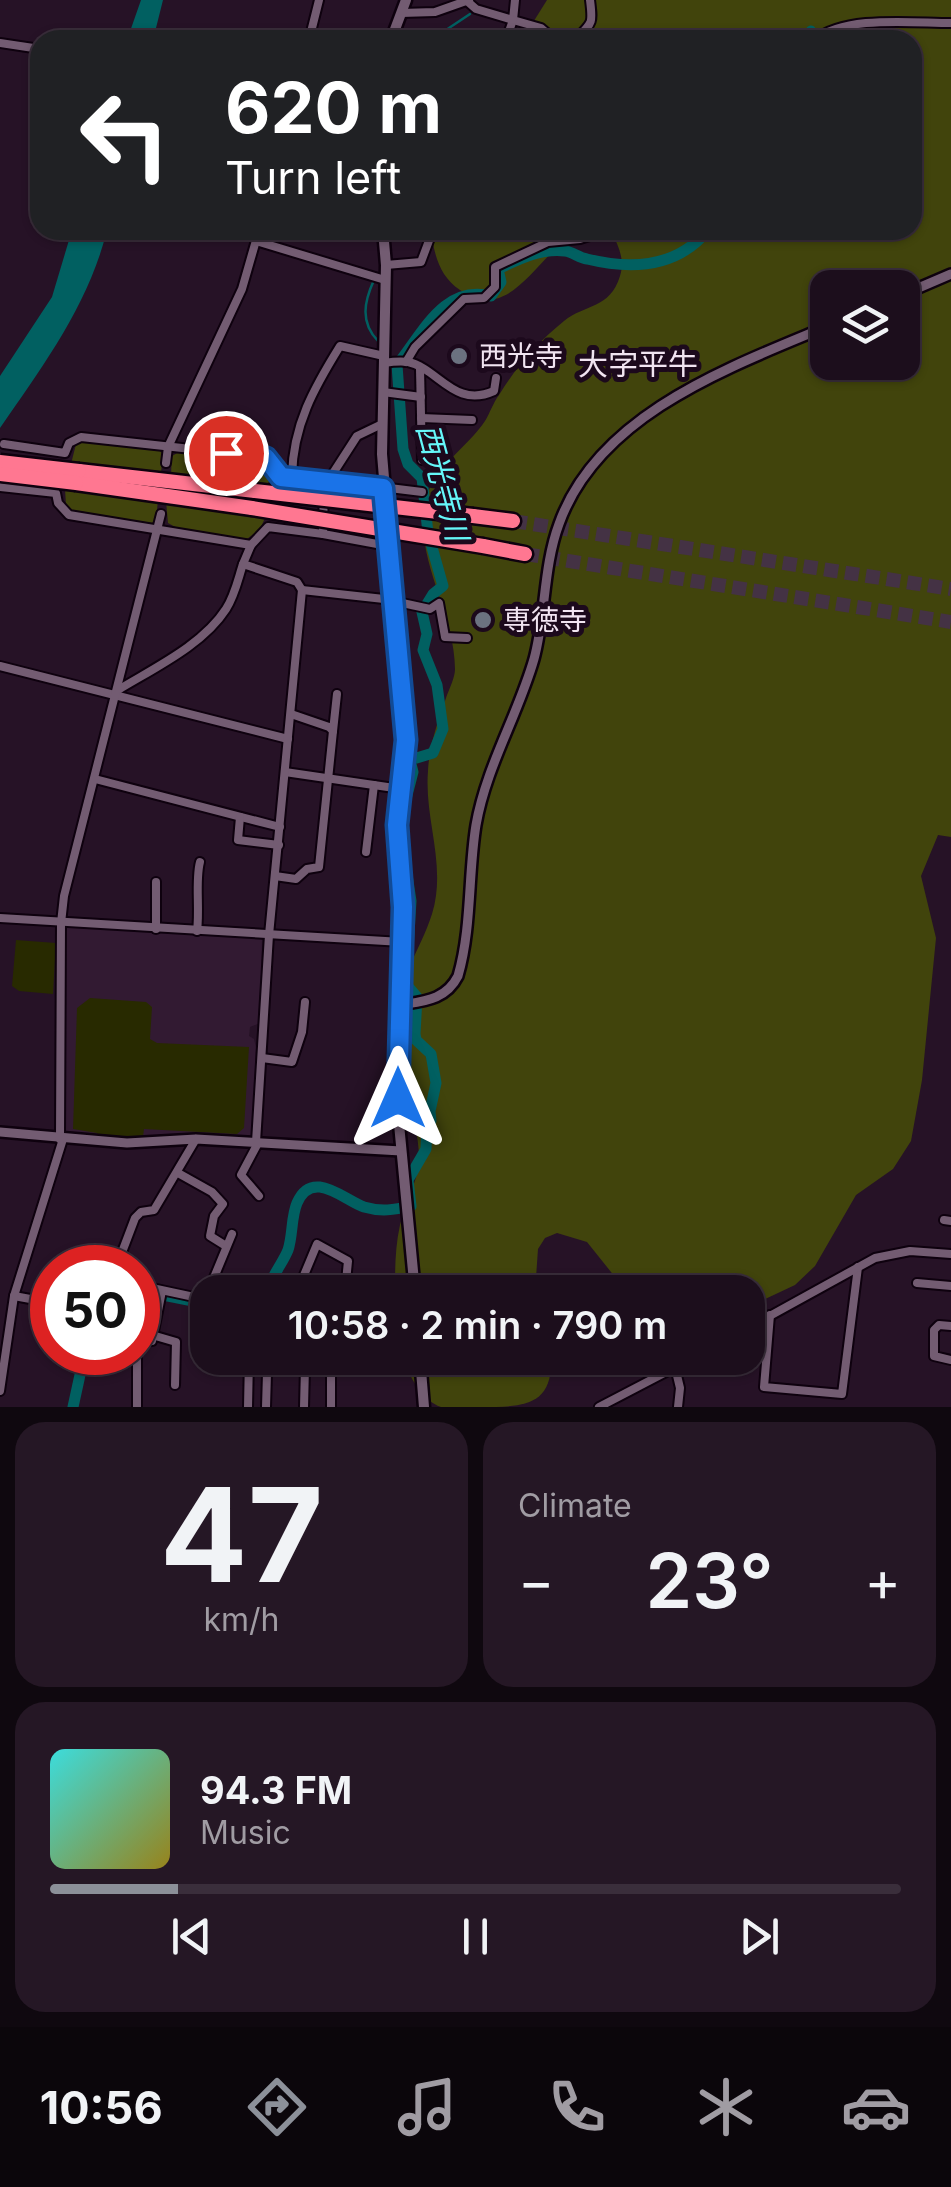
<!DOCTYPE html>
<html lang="en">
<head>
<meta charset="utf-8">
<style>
	:root { --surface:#1c0e1c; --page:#251725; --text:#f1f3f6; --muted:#a09ca3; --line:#3a2e3b; --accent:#8c9099 }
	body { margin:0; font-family:Inter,"Noto Sans JP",sans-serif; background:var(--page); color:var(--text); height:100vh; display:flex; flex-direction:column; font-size:38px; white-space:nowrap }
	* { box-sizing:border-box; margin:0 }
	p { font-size:32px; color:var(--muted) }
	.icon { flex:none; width:55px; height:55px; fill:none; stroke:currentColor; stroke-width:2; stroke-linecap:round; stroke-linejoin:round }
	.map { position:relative; height:1407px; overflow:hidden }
	.drawer { display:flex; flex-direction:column; gap:15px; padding:15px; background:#0f080f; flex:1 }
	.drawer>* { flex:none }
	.guide { position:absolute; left:30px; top:30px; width:892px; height:210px; border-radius:30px; box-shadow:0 2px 8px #0004,0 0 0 2px var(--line); background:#202124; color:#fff; overflow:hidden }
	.buttons { position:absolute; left:810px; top:270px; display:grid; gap:20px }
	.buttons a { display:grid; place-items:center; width:110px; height:110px; border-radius:20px; background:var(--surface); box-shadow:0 2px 8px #0004,0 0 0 2px var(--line); font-size:50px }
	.speed { position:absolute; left:30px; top:1245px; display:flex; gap:20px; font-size:50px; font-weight:700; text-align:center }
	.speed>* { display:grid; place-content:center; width:130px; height:130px; border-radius:50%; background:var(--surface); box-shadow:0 2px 8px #0004,0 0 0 2px var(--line); line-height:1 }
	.speed .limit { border:15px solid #d22; background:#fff; color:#111 }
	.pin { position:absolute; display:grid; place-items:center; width:85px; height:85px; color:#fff; margin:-42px; border:5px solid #fff; border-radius:50%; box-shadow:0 2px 10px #0007 }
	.me { position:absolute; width:110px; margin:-55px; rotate:0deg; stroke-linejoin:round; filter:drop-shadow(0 0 8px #0008) }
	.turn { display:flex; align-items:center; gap:35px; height:210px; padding:0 30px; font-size:45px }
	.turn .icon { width:130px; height:130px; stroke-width:2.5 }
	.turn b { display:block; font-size:70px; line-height:85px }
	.big { font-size:75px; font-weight:600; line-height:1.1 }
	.drawer .tile { flex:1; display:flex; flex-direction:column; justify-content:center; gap:15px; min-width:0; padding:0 35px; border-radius:30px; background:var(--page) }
	.drawer .dial { align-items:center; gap:0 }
	.dial b { font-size:130px; line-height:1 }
	.song { display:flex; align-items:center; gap:30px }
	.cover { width:120px; height:120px; border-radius:15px; background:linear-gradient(135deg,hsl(180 70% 55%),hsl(50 70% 35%)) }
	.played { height:10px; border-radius:5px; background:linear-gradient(90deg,var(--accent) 15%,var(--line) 15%) }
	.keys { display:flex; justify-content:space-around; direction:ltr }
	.heat { display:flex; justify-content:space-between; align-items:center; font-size:55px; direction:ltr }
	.drawer .tiles { flex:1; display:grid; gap:15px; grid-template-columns:1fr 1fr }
	.tile:last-child { grid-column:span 2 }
	.trip { position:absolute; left:190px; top:1275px; width:575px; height:100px; border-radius:30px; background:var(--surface); box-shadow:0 2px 8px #0004,0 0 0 2px var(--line); font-weight:600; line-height:100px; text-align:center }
	.dock { display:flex; height:160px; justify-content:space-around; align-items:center; background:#0b060b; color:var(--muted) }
	.dock .icon { width:70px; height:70px }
	.dock .current { color:var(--accent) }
	.dock b { font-size:45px; color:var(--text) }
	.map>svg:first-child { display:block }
	.built { fill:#321a32 }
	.green { fill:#282a00 }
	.forest { fill:#41440c; fill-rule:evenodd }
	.water { fill:#016061 }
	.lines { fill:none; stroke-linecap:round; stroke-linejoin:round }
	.stream { stroke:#016061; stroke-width:2.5 }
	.river { stroke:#016061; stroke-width:11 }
	.motorway-tunnel { stroke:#443244; stroke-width:14; stroke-dasharray:14 7; stroke-linecap:butt }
	.minor-casing { stroke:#0e010e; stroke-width:12 }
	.tertiary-casing { stroke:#0e010e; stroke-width:14 }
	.secondary-casing { stroke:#0e010e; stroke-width:15 }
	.motorway-casing { stroke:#0e010e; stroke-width:19 }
	.minor { stroke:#735c72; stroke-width:8 }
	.tertiary { stroke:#735c72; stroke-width:9 }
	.secondary { stroke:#735c72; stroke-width:10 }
	.motorway { stroke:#ff7791; stroke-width:14 }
	.motorway-bridge-casing { stroke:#0e010e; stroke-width:19; stroke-linecap:butt }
	.motorway-bridge { stroke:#ff7791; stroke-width:14 }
	.route-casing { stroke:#114b97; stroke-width:25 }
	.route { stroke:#1a73e8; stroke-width:18 }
	.worship-dot { fill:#6b7280; stroke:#1c091c; stroke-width:4 }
	.labels { text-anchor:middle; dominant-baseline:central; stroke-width:10; stroke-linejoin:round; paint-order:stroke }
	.poi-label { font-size:28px; fill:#f1e4f1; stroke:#1c091c; text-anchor:start }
	.neighbourhood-label { font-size:30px; fill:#f1e4f1; stroke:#1c091c }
	.water-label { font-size:30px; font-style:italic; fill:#65f7f9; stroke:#1c091c }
</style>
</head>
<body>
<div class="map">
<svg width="951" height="1407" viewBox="0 0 951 1407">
	<rect width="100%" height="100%" fill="#261226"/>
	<path class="built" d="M 66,926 L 262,937 L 260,1023 L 250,1027 L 249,1036 L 254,1039 L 256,1048 L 252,1136 L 246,1140 L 149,1141 L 64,1135 L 63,937 Z"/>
	<g class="green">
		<path d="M 16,940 L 56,943 L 53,994 L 19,991 L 12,986 Z"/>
		<path d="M 90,998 L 146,1002 L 152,1007 L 150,1039 L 157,1043 L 249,1047 L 244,1128 L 237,1134 L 144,1129 L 143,1137 L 98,1136 L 97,1133 L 73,1129 L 77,1008 Z"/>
	</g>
	<g class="forest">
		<path d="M 547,0 L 951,0 L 951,837 L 938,835 L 921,876 L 936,938 L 922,1080 L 911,1141 L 893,1169 L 856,1195 L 815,1266 L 795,1285 L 748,1307 L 748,1292 L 627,1292 L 587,1242 L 557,1233 L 545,1238 L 538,1249 L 535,1292 L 395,1292 C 395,1270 395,1247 400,1225 C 405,1203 418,1182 419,1159 C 420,1111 386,1067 392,1019 C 398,980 420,951 432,914 C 447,865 424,820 428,771 C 429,746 438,721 446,698 C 449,689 455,678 455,669 C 455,611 412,557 426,499 C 434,467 467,448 485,421 C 490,413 493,403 499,395 C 516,367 538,342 564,321 C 585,304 610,309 620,276 C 625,260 619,247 612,233 C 599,232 586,231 574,236 C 537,253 511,326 460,290 C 439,276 434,254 431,230 L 912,230 L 912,40 L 522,40 ZM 828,288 L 902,288 L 902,362 L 828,362 Z"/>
		<path d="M 82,441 L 158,449 L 163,454 L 161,473 L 71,464 L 76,444 Z"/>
		<path d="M 179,452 L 264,461 L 272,477 L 266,486 L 171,474 L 172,456 Z"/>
		<path d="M 65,489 L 158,500 L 156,520 L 152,523 L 75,512 L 66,505 Z"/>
		<path d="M 166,501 L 263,515 L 265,518 L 260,529 L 247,539 L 177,528 L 168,523 Z"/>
		<path d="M 404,1358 L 551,1358 C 553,1407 522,1407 481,1407 C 470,1407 452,1407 441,1407 C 422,1401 408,1375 404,1358 Z"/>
	</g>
	<g class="water">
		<path d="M 141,0 L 163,0 L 153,40 L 127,40 Z"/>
		<path d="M 72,230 L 107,230 C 89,304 43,366 0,428 L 0,376 L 52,297 Z"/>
	</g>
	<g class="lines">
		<g class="stream">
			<path d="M 431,40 L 470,14"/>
			<path d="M 388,230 L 391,258"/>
			<path d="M 374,280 C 364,302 360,322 378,341"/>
		</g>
		<g class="river">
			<path d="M 806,40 L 811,31"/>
			<path d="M 403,811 L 413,772 L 410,760 L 433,753 L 443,729 L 437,685 L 423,650 L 427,634 L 422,612 L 433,594 L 443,586 L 428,533 L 422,478 L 408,464 L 403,449 L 397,365 C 423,333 444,284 491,296 L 501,282 L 498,269 C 519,259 541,248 565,251 C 573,252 579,258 587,259 C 632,270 677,268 708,230"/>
			<path d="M 269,1292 C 271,1275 282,1265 288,1250 C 293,1235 291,1217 297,1203 C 312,1168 344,1200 364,1207 C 381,1212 394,1210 411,1206 L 408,1180 L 426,1149 L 427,1125 L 431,1121 L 430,1111 L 436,1083 L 431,1054 L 416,1040 L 415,1034 L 417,997 L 406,984 L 411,901 L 401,834"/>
			<path d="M 138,1316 L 152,1296 L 158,1294 L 208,1304"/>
			<path d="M 73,1407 L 85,1352"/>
		</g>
		<g class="motorway-tunnel">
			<path d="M 513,521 L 951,589"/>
			<path d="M 525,554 L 951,622"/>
		</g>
		<defs>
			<g id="minor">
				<path d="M 515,0 L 513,20 L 541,28 L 555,40"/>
				<path d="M 467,1 L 476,9 L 513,20 L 506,40"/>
				<path d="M 401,13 L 435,12 L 469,0"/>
				<path d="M 309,40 L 319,0"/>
				<path d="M 575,40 C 593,22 593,24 590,0"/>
				<path d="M 815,40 C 845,15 912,23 951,23"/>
				<path d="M 0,43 L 40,49"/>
				<path d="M 256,241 L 385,280"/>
				<path d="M 386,265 L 421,262 L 433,230"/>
				<path d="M 384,356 L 340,346 C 314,388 293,425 292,476 L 422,492"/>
				<path d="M 406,362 L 415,347 L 464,299 L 484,298 L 495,287 L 495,267 L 548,242 L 580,239 L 609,230"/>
				<path d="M 384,363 C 391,362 400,361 408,362 C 438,368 454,409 494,391 L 496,378"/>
				<path d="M 420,369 L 422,460"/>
				<path d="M 383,392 L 421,397"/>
				<path d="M 421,418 L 472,420"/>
				<path d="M 4,444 L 65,453 L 69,443 L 81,437 L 256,456 L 265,458 L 281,477"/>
				<path d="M 166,463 L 168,447 L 242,289 L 259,230"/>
				<path d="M 324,480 L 323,534 L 268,527 L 251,545 L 243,564 L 297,582 L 302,590 L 393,600"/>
				<path d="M 328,481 L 357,436 L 382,424"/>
				<path d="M 0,487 L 56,493 L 58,503 L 69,515 L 251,545"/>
				<path d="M 323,534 L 388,546"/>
				<path d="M 393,601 L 430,609 L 439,603 L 445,637 L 467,638"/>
				<path d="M 0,666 L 288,739"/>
				<path d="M 118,690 C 154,668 203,645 226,609 C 235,595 238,579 243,564"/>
				<path d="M 333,731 L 337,694"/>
				<path d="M 285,772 L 401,789"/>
				<path d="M 95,779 L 280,827"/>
				<path d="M 240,817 L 238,840 L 279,845"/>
				<path d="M 366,852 L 374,785"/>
				<path d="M 275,876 L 296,879 L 307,869 L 319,867 L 333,731 L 329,727 L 291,714"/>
				<path d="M 156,882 L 156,929"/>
				<path d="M 0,918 L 402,942"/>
				<path d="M 197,931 C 200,908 195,881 200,862"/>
				<path d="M 262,1058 L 292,1062 L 302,1032 L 305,1002"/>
				<path d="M 60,1139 L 61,923 L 64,896 L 161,514"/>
				<path d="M 256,1142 L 269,935 L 302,590"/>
				<path d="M 258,1143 L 241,1175 L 259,1196"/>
				<path d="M 178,1173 L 212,1192 L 223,1204 L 214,1216 L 210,1236 L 226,1246"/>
				<path d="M 944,1220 L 951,1221"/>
				<path d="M 116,1268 L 135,1218 L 141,1212 L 154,1210 L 196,1139"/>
				<path d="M 917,1283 L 951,1286"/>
				<path d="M 138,1285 L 208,1300"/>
				<path d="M 208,1292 L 232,1234"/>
				<path d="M 297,1292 L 317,1244 L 348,1261 L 345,1292"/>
				<path d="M 14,1296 L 52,1303"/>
				<path d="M 770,1315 L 764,1387 L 842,1394 L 858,1267"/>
				<path d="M 951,1326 L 939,1325 L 934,1330 L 934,1356 L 951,1360"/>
				<path d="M 748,1328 L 875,1258 L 910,1251 L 951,1254"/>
				<path d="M 152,1335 L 176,1342 L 175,1385"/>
				<path d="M 138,1347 L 140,1342 L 152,1341 L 162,1291"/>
				<path d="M 137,1352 L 137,1407"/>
				<path d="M 291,1358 L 305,1367 L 304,1407"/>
				<path d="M 675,1367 L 680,1388 L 678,1407"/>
				<path d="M 0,1391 L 14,1296 L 63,1139"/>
				<path d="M 248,1407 L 249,1358"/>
				<path d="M 266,1407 L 267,1373 L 272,1358"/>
				<path d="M 331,1407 L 331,1358"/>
				<path d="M 599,1407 L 693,1358"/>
			</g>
			<g id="tertiary">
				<path d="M 902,295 L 951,274"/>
				<path d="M 400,1005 C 424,1001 446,1000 458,976 C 472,928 468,874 476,825 C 486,767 518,715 534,659 C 546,615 543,567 559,524 C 598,414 730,367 828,326"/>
				<path d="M 0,1132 L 127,1143 L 196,1139 L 401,1151"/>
			</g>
			<g id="secondary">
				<path d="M 391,40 L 406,0"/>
				<path d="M 383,230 L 386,265 L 382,454 L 406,740 L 397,825 L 403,907 L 399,1124 L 415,1292"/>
				<path d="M 420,1358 L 424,1407"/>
			</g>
			<g id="motorway">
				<path d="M 79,471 L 255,491"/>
				<path d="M 76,483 L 252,508"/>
				<path d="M 473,516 L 513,521"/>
				<path d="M 483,546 L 525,554"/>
			</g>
		</defs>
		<use href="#minor" class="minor-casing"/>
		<use href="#tertiary" class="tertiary-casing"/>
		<use href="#secondary" class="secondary-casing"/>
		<use href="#motorway" class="motorway-casing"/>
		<use href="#minor" class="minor"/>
		<use href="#tertiary" class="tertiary"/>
		<use href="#secondary" class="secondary"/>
		<use href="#motorway" class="motorway"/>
		<defs>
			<g id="motorway-bridge">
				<path d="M 0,462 L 79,471"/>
				<path d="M 0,474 L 76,483"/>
				<path d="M 255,491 L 473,516"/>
				<path d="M 252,508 L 483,546"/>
			</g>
		</defs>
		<use href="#motorway-bridge" class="motorway-bridge-casing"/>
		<use href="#motorway-bridge" class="motorway-bridge"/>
	</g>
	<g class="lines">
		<defs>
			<path id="route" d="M 226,453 L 266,458 L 281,477 L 383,488 L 406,740 L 397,825 L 403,907 L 398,1098"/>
		</defs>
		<use href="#route" class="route-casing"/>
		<use href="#route" class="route"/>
	</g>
	<g class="worship-dot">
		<circle cx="459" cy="356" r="10"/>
		<circle cx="483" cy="620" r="10"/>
	</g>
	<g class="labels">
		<g class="poi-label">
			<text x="479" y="356">西光寺</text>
			<text x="503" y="620">専徳寺</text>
		</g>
		<g class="neighbourhood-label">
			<text x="638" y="364">大字平牛</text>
		</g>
		<g class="water-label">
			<text transform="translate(443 482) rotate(75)">西光寺川</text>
		</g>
	</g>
</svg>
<div class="buttons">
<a><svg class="icon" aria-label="layers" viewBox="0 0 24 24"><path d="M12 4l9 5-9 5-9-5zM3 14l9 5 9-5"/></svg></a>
</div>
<div class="speed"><div class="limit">50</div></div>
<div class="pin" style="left:226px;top:453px;background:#d93025"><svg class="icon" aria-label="arrive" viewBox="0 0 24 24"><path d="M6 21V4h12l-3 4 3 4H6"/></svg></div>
<svg class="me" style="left:398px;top:1098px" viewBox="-20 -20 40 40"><path d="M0-17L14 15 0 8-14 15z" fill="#1a73e8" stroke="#fff" stroke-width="4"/></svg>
<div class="trip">10:58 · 2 min · 790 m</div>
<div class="guide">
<div class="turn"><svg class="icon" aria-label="left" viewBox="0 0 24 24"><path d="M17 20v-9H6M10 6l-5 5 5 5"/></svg><div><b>620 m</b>Turn left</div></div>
</div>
</div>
<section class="drawer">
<div class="tiles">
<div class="tile dial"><b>47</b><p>km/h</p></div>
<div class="tile"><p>Climate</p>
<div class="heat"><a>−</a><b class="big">23°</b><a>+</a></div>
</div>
<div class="tile">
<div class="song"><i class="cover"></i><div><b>94.3 FM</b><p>Music</p></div></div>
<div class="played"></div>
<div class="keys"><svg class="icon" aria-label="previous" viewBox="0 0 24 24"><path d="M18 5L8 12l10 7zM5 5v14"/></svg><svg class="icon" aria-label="pause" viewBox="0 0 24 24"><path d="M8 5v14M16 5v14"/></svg><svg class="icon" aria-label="next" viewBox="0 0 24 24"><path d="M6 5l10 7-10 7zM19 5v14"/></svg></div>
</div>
</div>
</section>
<nav class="dock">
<b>10:56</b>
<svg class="icon current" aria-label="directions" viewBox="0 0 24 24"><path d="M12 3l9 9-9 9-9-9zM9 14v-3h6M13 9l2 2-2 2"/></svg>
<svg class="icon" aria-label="music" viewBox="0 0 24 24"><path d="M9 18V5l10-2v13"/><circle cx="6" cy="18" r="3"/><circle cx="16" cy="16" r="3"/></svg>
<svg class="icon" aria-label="phone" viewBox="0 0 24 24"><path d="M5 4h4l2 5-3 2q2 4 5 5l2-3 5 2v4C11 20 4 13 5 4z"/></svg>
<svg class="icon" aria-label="climate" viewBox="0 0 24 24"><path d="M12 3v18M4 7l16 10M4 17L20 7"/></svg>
<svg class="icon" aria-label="car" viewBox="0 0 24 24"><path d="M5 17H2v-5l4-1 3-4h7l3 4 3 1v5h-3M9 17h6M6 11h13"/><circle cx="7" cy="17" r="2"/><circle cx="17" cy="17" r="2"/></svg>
</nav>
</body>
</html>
